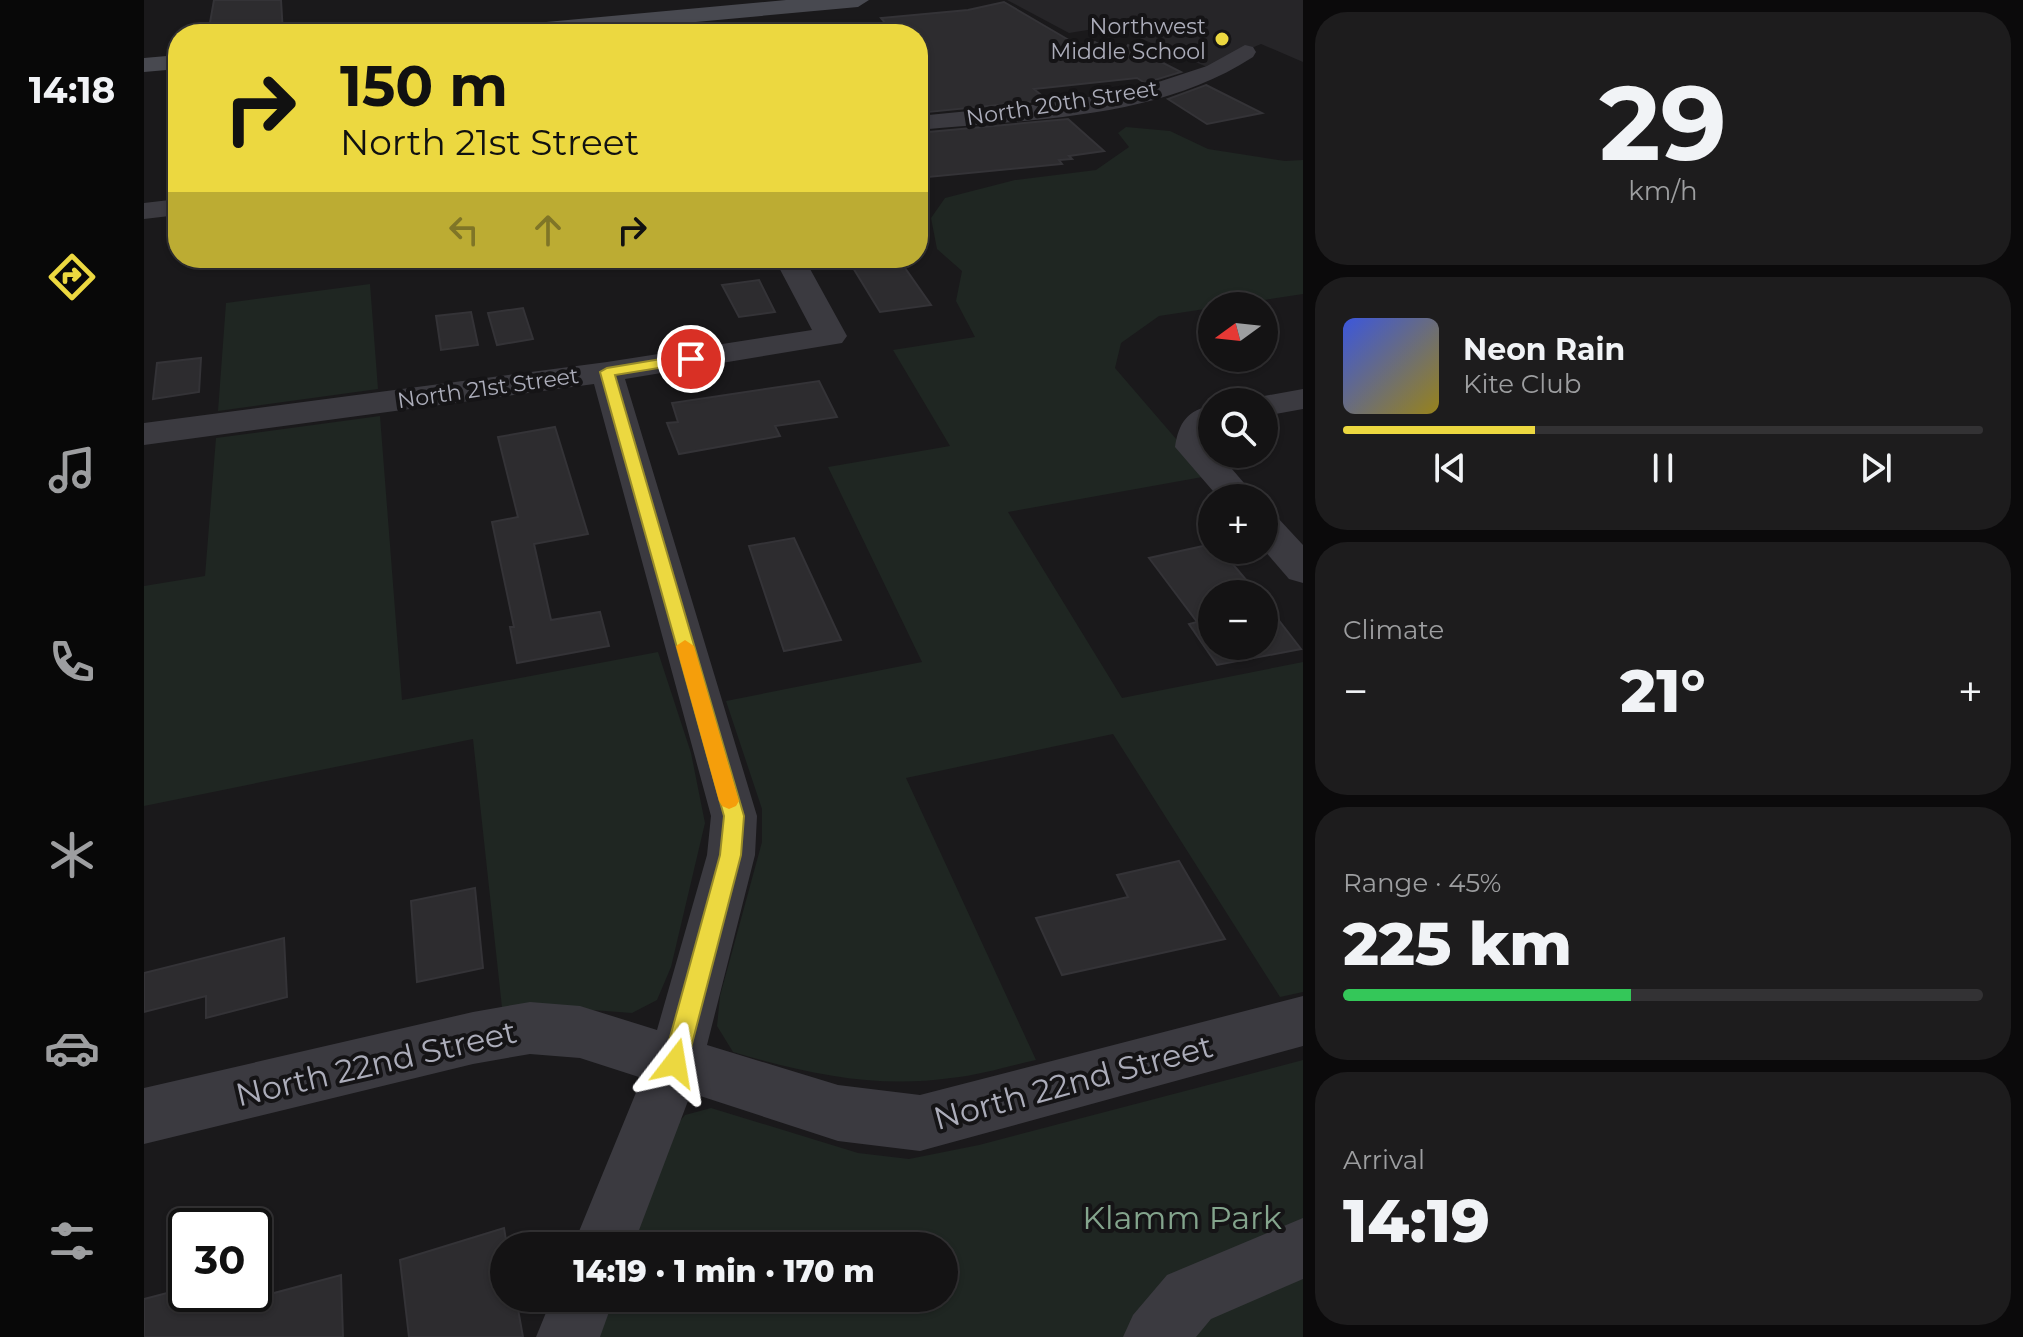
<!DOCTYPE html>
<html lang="en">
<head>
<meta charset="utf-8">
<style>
	:root { --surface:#141314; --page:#1d1c1d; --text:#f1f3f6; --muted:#9d9ea0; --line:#333234; --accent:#ecd840 }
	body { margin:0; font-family:Montserrat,sans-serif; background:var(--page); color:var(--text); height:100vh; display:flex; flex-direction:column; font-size:30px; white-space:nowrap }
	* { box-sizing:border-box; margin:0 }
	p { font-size:26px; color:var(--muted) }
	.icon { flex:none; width:44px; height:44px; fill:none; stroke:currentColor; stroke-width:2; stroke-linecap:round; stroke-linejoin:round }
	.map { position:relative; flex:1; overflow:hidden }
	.details { display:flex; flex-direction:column; gap:12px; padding:12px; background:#0b0a0b; width:720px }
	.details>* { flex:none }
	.banner { position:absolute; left:24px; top:24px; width:760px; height:244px; border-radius:32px; box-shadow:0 2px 6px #0004,0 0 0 2px var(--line); background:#ecd840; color:#111; overflow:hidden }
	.needle { width:52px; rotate:255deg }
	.fabs { position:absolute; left:1054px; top:292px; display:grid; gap:16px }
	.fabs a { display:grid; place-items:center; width:80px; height:80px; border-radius:50%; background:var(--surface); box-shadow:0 2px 6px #0004,0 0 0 2px var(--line); font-size:40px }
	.speed { position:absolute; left:24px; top:1208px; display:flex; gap:16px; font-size:40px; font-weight:700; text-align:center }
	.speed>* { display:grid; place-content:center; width:104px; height:104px; border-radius:50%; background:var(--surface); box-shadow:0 2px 6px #0004,0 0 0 2px var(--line); line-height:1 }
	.speed .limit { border:4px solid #111; border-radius:12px; background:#fff; color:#111 }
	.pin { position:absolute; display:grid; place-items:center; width:68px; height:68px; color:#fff; margin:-34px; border:4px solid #fff; border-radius:50%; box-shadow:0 2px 8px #0007 }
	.me { position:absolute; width:88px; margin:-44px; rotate:14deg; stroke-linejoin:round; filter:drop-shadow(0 0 6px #0008) }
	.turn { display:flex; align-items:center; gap:28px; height:168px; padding:0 40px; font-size:36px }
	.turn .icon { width:104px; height:104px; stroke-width:2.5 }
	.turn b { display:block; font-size:56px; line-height:68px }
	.lanes { display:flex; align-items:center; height:76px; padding:0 40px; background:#0003; justify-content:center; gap:40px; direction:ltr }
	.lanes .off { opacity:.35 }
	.big { font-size:60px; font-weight:800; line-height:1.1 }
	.details .card { flex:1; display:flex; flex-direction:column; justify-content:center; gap:12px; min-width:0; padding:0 28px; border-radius:32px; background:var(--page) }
	.details .dial { align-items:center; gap:0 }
	.dial b { font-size:104px; line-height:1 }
	.song { display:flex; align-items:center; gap:24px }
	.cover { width:96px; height:96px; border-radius:12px; background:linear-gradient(135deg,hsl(230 70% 55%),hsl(50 70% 35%)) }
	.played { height:8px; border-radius:4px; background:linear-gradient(90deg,var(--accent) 30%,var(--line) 30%) }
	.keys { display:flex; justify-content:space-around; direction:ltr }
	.heat { display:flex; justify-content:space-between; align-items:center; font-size:44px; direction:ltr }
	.charge { height:12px; border-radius:6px; background:linear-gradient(90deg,#34c759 45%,var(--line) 0) }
	.trip { position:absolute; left:346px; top:1232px; width:468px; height:80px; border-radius:40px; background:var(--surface); box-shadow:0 2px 6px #0004,0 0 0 2px var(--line); font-weight:800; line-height:80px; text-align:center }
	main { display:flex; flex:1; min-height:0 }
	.tabs { display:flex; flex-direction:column; width:144px; justify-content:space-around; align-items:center; background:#080808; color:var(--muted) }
	.tabs .icon { width:56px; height:56px }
	.tabs .current { color:var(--accent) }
	.tabs b { font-size:36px; color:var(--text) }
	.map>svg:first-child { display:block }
	.built { fill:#262528 }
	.green { fill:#1f2622 }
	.building { fill:#2d2c2f; stroke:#343337; stroke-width:2 }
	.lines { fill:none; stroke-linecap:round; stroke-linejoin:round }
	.minor { fill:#3b3a40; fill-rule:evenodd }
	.secondary { fill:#484950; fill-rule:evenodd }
	.route { fill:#ecd840; stroke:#998c2a; stroke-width:2 }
	.slow { fill:#f59e0b }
	.poi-dot { fill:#ecd840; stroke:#151416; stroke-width:3 }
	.labels { text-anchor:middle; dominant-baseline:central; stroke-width:8; stroke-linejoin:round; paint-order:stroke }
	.far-poi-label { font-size:22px; fill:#acadba; stroke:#151416; text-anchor:end }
	.far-street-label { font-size:22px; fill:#acadba; stroke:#151416 }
	.near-street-label { font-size:32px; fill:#acadba; stroke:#151416 }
	.near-park-label { font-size:32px; fill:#84a58d; stroke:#151416 }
</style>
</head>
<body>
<main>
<nav class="tabs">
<b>14:18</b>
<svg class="icon current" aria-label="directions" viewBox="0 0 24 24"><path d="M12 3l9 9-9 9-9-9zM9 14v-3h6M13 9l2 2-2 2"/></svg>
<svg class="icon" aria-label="music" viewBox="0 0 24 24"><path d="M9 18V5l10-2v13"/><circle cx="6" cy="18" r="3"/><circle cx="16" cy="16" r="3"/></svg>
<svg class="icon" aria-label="phone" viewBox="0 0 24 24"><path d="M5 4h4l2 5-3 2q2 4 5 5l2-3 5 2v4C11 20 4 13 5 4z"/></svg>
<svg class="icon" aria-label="climate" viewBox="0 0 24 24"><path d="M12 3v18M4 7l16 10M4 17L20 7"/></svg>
<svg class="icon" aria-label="car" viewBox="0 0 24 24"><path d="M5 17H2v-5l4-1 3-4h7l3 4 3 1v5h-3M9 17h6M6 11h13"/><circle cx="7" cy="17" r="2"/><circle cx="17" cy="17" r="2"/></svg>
<svg class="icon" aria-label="filters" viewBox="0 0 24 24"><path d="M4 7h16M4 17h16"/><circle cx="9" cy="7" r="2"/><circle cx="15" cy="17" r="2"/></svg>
</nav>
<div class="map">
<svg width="1159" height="1337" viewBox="0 0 1159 1337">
	<rect width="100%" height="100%" fill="#1a191b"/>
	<path class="built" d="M 863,0 L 1159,0 L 1159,62 L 1117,44 L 1063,67 L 968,26 L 925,33 Z"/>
	<g class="green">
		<path d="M 982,127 L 1026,131 L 1064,149 L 1141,161 L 1159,160 L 1159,294 L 1015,316 L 977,343 L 971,368 L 1064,476 L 864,512 L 978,698 L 1159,662 L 1159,992 L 1136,997 L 969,734 L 762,778 L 892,1060 C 864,1066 836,1075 807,1078 C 732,1089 661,1073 589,1052 L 573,1026 L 576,996 L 618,842 L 618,809 L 582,701 L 778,662 L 684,467 L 806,446 L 749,350 L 831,337 L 812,301 L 818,271 L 793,249 L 787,218 L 801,198 L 871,180 L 952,170 L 985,147 L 974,133 Z"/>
		<path d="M 226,284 L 234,389 L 74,411 L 82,303 Z"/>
		<path d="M 236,416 L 258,700 L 514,652 L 547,753 L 561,823 L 527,967 L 513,1000 L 488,1013 L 408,1007 L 359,1017 L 329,739 L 0,806 L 0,586 L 61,576 L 72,438 Z"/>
		<path d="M 1159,1060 L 1159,1337 L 445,1337 L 459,1298 L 800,1298 L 800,1246 L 479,1246 L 517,1144 L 541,1115 L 567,1108 L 714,1153 L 765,1159 L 835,1145 Z"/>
	</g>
	<g class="building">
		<path d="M 70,0 L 137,0 L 139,34 L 64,34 Z"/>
		<path d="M 860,2 L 935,46 L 951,42 L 977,56 L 984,45 L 1037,72 L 1001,83 L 993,78 L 890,89 L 903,100 L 774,113 L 774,34 L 750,34 L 737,18 L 824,10 Z"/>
		<path d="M 1062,85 L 1118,113 L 1063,124 L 1024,99 Z"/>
		<path d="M 924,119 L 960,151 L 925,156 L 928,159 L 915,160 L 918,164 L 774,178 L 774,133 Z"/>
		<path d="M 703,258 L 754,258 L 787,305 L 736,312 Z"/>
		<path d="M 615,280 L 631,312 L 595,317 L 578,285 Z"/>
		<path d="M 379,308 L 389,339 L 353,345 L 344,313 Z"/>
		<path d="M 327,312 L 334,345 L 297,350 L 292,316 Z"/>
		<path d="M 57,358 L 55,392 L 9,399 L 13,363 Z"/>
		<path d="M 675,381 L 693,417 L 631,426 L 636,436 L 535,454 L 523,423 L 534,422 L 528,403 Z"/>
		<path d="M 411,427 L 444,534 L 390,544 L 407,620 L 456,612 L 465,646 L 373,663 L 366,627 L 370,627 L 348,522 L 374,517 L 354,437 Z"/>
		<path d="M 650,538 L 697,640 L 640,651 L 605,546 Z"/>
		<path d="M 1068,544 L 1068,550 L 1077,550 L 1114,594 L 1068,594 L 1068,646 L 1120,646 L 1120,601 L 1157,649 L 1073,665 L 1045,624 L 1053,622 L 1005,558 Z"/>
		<path d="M 1035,861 L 1081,939 L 918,975 L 892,918 L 984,897 L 973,875 Z"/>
		<path d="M 331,888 L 339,968 L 273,982 L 267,901 Z"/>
		<path d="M 140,938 L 143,997 L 62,1018 L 62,996 L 0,1012 L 0,973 Z"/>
		<path d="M 360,1228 L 363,1246 L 360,1246 L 360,1298 L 372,1298 L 379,1337 L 265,1337 L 256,1260 Z"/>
		<path d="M 197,1275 L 199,1337 L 0,1337 L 0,1299 L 42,1288 L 42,1294 L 46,1294 L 45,1311 L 89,1301 L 89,1304 Z"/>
	</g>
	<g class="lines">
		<g class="minor">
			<path d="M 515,13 L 523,14 L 534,34 L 512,34 L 504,19 Z"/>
			<path d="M 1101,45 L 1109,47 L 1112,52 L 1109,57 C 1012,120 886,119 774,130 L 774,116 L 898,104 L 990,90 L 1063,66 Z"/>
			<path d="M 34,199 L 34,215 L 0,219 L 0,203 Z"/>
			<path d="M 630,258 L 660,258 L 703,336 L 698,343 L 481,379 L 613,816 L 611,855 L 563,1045 L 694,1085 L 776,1095 L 1159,996 L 1159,1046 L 776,1151 L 694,1141 L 547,1093 L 489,1246 L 429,1246 L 498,1078 L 436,1058 L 386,1054 L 329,1064 L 0,1144 L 0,1088 L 329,1012 L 386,1002 L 436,1006 L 513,1030 L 563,855 L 567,816 L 450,384 L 0,445 L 0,423 L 463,362 L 668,330 Z"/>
			<path d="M 1159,389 L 1159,409 L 1120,416 L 1120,402 L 1106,402 L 1120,396 Z"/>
			<path d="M 1068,405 L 1068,454 L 1075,454 L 1113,498 L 1075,498 L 1031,447 C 1035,422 1043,411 1068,405 Z"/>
			<path d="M 1120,513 L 1133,517 L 1159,545 L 1159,583 L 1145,579 L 1120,550 Z"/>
			<path d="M 1159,1218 L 1159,1279 L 1067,1319 L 1052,1337 L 979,1337 L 989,1315 L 1023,1275 Z"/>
			<path d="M 408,1298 L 470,1298 L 456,1337 L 392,1337 Z"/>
		</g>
		<g class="secondary">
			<path d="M 642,0 L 725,0 L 714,7 L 421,34 L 335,34 L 339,29 L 347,27 Z"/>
			<path d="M 34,55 L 34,69 L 0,72 L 0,58 Z"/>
		</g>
	</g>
	<path class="route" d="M 547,354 L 552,356 L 552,362 L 471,375 L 600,816 L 597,855 L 543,1063 L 539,1072 L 531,1075 L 523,1072 L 519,1063 L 576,855 L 580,816 L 456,372 L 463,368 Z"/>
	<path class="slow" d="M 541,640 L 550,646 L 595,801 L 592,806 L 585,809 L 578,806 L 575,801 L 532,646 Z"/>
	<circle class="poi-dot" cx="1078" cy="39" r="8"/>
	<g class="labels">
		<g class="far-poi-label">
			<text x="1062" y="26">Northwest<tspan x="1062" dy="25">Middle School</tspan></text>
		</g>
		<g class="far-street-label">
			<text transform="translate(918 103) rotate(-9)">North 20th Street</text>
			<text transform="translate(344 388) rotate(-8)">North 21st Street</text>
		</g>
		<g class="near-street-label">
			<text transform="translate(232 1063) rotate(-13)">North 22nd Street</text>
			<text transform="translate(929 1082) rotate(-15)">North 22nd Street</text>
		</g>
		<g class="near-park-label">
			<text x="1038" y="1217">Klamm Park</text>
		</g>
	</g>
</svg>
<div class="fabs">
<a><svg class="needle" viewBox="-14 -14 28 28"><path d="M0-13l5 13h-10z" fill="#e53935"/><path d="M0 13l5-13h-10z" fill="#9d9ea0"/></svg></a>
<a><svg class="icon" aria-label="search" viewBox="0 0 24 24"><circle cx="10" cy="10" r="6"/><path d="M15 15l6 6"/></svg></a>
<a>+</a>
<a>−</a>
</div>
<div class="speed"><div class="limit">30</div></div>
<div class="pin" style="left:547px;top:359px;background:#d93025"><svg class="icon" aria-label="arrive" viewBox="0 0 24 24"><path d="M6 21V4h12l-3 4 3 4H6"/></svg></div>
<svg class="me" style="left:531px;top:1063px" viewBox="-20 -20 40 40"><path d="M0-17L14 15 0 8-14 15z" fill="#ecd840" stroke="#fff" stroke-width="4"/></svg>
<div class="trip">14:19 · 1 min · 170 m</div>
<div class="banner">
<div class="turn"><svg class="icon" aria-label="right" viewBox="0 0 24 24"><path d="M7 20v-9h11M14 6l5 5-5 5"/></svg><div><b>150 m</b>North 21st Street</div></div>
<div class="lanes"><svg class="icon off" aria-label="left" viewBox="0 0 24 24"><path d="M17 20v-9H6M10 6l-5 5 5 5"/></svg><svg class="icon off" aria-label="ahead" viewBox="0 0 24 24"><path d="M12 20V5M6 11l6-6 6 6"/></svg><svg class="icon" aria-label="right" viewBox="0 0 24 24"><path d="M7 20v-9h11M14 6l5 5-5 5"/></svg></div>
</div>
</div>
<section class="details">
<div class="card dial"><b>29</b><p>km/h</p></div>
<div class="card">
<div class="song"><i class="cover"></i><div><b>Neon Rain</b><p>Kite Club</p></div></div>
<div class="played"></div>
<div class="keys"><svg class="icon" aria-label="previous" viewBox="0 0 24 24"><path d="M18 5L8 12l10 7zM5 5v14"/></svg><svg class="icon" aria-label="pause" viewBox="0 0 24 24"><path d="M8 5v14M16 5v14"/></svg><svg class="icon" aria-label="next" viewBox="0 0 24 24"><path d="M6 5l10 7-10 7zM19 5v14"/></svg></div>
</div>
<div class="card"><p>Climate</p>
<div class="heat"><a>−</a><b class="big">21°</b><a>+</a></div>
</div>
<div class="card"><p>Range · 45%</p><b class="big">225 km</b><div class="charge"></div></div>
<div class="card"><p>Arrival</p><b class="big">14:19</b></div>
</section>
</main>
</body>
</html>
